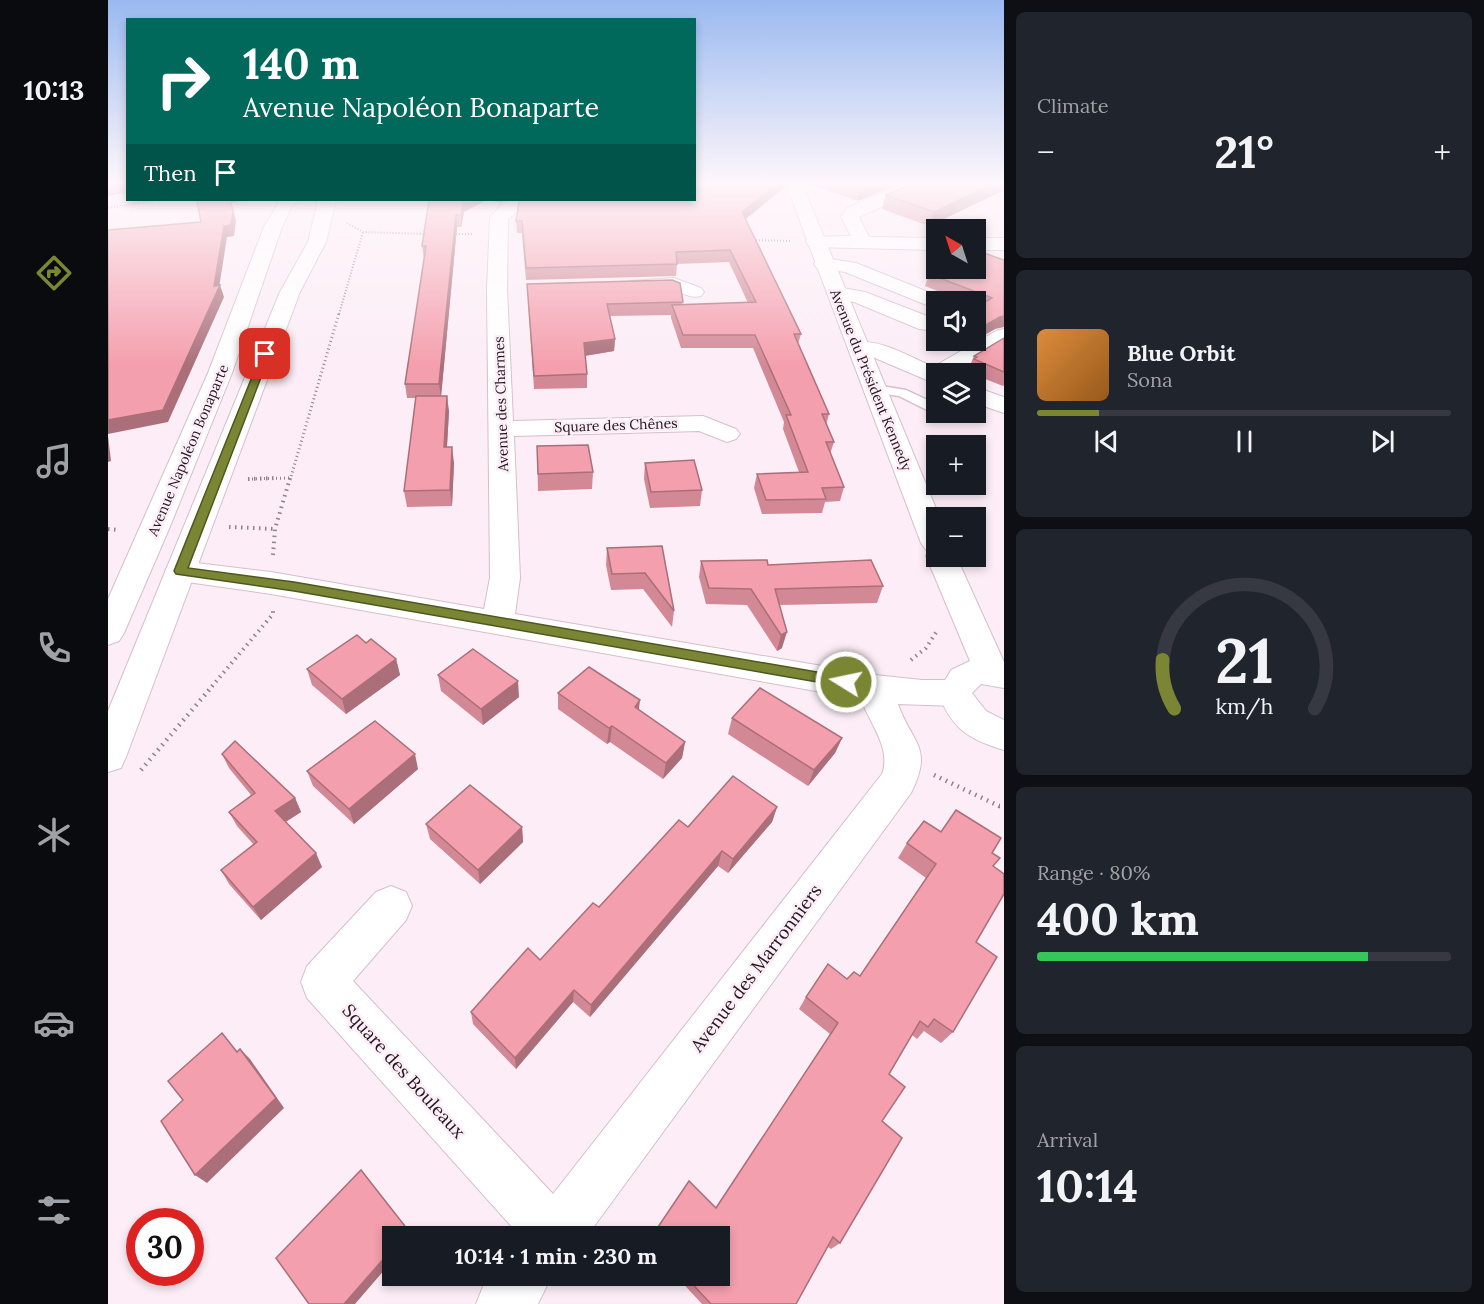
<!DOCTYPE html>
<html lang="en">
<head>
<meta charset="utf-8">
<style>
	:root { --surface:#171b24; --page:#20242c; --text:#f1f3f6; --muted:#9ea1a6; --line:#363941; --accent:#7a8633 }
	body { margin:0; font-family:Lora,serif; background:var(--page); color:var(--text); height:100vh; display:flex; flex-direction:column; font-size:22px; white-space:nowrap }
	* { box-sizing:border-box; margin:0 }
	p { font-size:20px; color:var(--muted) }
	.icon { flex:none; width:33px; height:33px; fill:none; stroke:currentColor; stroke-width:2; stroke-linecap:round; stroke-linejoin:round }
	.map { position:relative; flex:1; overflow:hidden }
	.details { display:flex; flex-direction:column; gap:12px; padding:12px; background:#0d0f14; width:480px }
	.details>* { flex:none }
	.hud { position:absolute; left:18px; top:18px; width:570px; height:183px; border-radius:0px; box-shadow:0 3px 9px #0003; background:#00695c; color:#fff; overflow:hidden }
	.needle { width:39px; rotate:321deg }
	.controls { position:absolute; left:818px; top:219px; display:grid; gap:12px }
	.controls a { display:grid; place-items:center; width:60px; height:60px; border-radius:0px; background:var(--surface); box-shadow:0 3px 9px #0003; font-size:30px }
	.speed { position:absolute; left:18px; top:1208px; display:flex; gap:12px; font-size:30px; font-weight:700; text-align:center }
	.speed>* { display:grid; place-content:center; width:78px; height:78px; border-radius:50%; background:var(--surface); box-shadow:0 3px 9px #0003; line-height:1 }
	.speed .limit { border:9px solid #d22; background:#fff; color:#111 }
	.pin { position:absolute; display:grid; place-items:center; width:51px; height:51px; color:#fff; margin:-26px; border-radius:12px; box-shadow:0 3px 9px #0006 }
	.me { position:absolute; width:66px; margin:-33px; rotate:280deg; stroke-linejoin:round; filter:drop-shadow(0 0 4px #0008) }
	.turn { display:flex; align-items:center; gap:21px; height:126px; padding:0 18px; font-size:27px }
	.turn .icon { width:78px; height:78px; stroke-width:2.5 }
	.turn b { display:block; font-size:42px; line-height:51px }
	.then { display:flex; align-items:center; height:57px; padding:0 18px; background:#0003; gap:12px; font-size:22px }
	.big { font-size:45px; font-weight:700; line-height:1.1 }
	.details .tile { flex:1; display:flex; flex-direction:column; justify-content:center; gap:9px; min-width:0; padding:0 21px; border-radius:9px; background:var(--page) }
	.details .dial { align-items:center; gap:0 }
	.dial svg { height:156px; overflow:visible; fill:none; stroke:var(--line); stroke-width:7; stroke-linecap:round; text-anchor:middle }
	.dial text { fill:var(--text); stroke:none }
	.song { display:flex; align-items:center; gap:18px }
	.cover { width:72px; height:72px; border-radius:9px; background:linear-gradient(135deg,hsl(30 70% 55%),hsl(30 70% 35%)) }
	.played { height:6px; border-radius:3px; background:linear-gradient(90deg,var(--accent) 15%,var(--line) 15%) }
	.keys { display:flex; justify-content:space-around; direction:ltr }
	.heat { display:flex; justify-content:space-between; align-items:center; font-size:33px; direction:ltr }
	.charge { height:9px; border-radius:4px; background:linear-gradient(90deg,#34c759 80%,var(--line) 0) }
	.trip { position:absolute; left:274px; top:1226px; width:348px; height:60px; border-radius:0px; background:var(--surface); box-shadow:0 3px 9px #0003; font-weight:700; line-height:60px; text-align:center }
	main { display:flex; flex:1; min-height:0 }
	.tab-bar { display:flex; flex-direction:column; width:108px; justify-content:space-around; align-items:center; background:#090b0e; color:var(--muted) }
	.tab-bar .icon { width:42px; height:42px }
	.tab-bar .selected { color:var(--accent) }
	.tab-bar b { font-size:27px; color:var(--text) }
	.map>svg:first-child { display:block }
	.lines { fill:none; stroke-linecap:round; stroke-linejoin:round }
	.service-casing { stroke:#d7becc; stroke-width:3 }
	.minor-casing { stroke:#d7becc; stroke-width:2 }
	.tertiary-casing { stroke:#d7becc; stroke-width:2 }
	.secondary-casing { stroke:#d7becc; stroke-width:2 }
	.path-far3 { stroke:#90848b; stroke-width:2; stroke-dasharray:1 2; stroke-linecap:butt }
	.path-far2 { stroke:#90848b; stroke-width:3; stroke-dasharray:1 3; stroke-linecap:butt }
	.path-far1 { stroke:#90848b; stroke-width:4; stroke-dasharray:1.5 4.5; stroke-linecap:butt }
	.path { stroke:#90848b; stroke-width:4.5; stroke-dasharray:1.5 5; stroke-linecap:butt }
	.service { fill:#fff; fill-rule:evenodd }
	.minor { fill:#fff; fill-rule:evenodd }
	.tertiary { fill:#fff; fill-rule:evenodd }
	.secondary { fill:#fff; fill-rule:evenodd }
	.wall { fill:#d28995 }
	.shaded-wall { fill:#ab6f79 }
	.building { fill:#f49fad; stroke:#ab6f79; stroke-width:1.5 }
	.route { fill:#7a8633; stroke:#4f5721; stroke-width:1.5 }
	.labels { text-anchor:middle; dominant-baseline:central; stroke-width:5; stroke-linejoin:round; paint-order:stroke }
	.far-street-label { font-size:14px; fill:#20171d; stroke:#fcedf6 }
	.near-street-label { font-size:18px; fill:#20171d; stroke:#fcedf6 }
</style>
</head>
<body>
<main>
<nav class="tab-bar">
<b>10:13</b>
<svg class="icon selected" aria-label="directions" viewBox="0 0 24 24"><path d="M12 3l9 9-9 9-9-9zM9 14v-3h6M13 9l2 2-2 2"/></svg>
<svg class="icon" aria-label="music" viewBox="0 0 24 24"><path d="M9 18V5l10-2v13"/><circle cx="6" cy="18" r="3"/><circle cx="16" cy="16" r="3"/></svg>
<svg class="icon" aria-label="phone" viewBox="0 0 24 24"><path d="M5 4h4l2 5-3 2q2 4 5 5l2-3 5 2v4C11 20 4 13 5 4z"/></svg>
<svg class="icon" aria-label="climate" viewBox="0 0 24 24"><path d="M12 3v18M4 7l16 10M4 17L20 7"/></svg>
<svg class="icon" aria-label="car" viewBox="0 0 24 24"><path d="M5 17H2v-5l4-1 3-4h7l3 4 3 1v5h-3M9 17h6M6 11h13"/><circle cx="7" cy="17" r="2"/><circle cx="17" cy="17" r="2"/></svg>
<svg class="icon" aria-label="filters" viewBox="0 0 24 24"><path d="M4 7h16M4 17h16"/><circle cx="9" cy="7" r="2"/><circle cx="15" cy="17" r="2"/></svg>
</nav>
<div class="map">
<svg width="896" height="1304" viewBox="0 0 896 1304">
	<rect width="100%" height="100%" fill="#fcedf6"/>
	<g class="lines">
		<defs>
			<path id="service" d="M 767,385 L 798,390 L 828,404 L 828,412 L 844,412 L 851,418 L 849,421 L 841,421 L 791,396 L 763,392 L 763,386 Z"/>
			<g id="minor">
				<path d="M 797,184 L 819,184 L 817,188 L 751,217 L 761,237 L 828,238 L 828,250 L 707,247 L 700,245 L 698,241 L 700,237 L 743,236 L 733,217 L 739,208 Z"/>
				<path d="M 404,200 L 425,200 L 400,219 L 399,289 L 405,421 L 595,416 L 628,429 L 632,434 L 628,439 L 619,442 L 591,431 L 406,436 L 412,578 L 407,614 L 767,675 L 814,680 L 847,680 L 859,684 L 864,693 L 859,702 L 847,706 L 790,704 C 804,744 826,747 803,793 L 479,1236 L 412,1236 L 199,998 L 193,982 L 199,966 L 268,892 L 283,886 L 298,892 L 304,906 L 298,920 L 245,981 L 445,1194 L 774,774 C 784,748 761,723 753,699 L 163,594 L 72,581 L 61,578 L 57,571 L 61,564 L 72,561 L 163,572 L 376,609 L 382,578 L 379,289 L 382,218 L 392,206 Z"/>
				<rect x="867" y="238" width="29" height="12"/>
				<path d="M 716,258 L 748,263 L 835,298 L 838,302 L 828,302 L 828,308 L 821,306 L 737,272 L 709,268 L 706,264 L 709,260 Z"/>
				<path d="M 566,278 L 593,288 L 596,292 L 593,296 C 580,299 573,291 561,290 C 548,289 535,292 522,289 L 519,285 L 522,281 Z"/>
				<path d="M 729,287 L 757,292 L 819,316 L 828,314 L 828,328 L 819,330 L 811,329 L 746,302 L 722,297 L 719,293 L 722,289 Z"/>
				<path d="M 896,329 L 896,345 L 847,374 L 828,374 L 828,384 L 760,355 L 743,353 L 740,348 L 743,343 C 770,337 800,356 825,367 L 888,331 Z"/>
				<path d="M 867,387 L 896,397 L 896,413 L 867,403 Z"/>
				<path d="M 383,1275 L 444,1275 L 430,1304 L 368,1304 L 376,1284 Z"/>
			</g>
			<path id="tertiary" d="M 678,184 L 694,184 L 832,518 L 828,518 L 828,556 L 848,556 L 896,662 L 896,688 L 873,684 L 864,693 L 878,711 L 896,720 L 896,750 C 860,739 844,729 830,693 L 843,670 L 862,661 L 818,556 L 821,551 L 818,550 L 813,543 Z"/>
			<g id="secondary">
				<path d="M 172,200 L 190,200 L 183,208 L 174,227 L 124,373 L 61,529 L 16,633 L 11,641 L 0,645 L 0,599 L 100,373 L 156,227 Z"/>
				<path d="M 210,200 L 228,200 L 218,242 L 192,292 L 18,757 L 13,768 L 0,772 L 0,711 L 172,292 L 200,242 Z"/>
			</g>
		</defs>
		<use href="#service" class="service-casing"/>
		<use href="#minor" class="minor-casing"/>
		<use href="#tertiary" class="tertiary-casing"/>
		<use href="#secondary" class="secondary-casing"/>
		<g class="path-far3">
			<path d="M 0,208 L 49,200"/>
			<path d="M 239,223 L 255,232 L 319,234"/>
			<path d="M 345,234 L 364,234"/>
			<path d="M 645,240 L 682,241"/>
			<path d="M 231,314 L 255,232"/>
		</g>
		<g class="path-far2">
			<path d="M 140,479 L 182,478"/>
			<path d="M 182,480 L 231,313"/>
		</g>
		<g class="path-far1">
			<path d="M 140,479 L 169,478"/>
			<path d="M 121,527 L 167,529"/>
			<path d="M 0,529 L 11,530"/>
			<path d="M 165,555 L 167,529 L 182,478"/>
			<path d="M 803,660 L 818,648 L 829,631"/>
			<path d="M 100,691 L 165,614 L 165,610"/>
		</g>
		<g class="path">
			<path d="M 33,770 L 101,690"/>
			<path d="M 826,775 L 891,806 L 896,806"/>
		</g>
		<use href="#service" class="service"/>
		<use href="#minor" class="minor"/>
		<use href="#tertiary" class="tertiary"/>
		<use href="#secondary" class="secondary"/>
	</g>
	<g class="wall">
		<path d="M 586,184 L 677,184 L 677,187 L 638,219 L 693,334 L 690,344 L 721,414 L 718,425 L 726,442 L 722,454 L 736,487 L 732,501 L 717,502 L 714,513 L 654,514 L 646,488 L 649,474 L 691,472 L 675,429 L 676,422 L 645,348 L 573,348 L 563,318 L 563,315 L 502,316 L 507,339 L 506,351 L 477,356 L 479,374 L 479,388 L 426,389 L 419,284 L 575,302 L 574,305 L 640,303 L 621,262 L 569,264 L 568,276 L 418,280 L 414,233 L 409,233 L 408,221 Z"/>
		<path d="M 701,184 L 791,184 L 750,201 Z"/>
		<path d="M 896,184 L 896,190 L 821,226 L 774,209 L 778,195 Z"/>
		<path d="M 321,200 L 400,200 L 392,203 L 378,200 L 356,212 L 353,227 L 349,227 L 333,396 L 341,411 L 339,447 L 346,463 L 344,506 L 299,507 L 296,491 L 308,398 L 299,398 L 297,384 L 316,259 L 314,246 Z"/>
		<path d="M 896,260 L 887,329 L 867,340 L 867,308 L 869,306 L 867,305 L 867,302 L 857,302 L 817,286 L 821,274 Z"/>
		<path d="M 896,338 L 896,385 L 895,386 L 867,375 L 867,374 L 861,372 L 862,369 L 861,368 L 866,356 Z"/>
		<path d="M 835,340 L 867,340 L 853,348 Z"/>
		<path d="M 429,446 L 485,472 L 484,489 L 430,491 Z"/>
		<path d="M 537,463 L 594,490 L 592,506 L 542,508 L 536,479 Z"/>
		<path d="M 554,546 L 566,611 L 564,627 L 535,589 L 503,590 L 498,565 L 499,548 Z"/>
		<path d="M 593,561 L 660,565 L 775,586 L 769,603 L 672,605 L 674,648 L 669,651 L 639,605 L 598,604 L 591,577 Z"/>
		<path d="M 258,643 L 288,659 L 292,675 L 238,714 L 204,685 L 199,669 Z"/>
		<path d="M 330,675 L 411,697 L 375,725 L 333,691 Z"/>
		<path d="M 450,693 L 531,710 L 577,742 L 574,758 L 555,779 L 502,742 L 499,744 L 450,709 Z"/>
		<path d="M 624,718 L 734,738 L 727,753 L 700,786 L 620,734 Z"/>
		<path d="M 114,754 L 187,798 L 193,812 L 177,822 L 214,867 L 153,920 L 121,884 L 113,870 L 146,845 L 129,826 L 121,812 L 143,795 L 121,768 Z"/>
		<path d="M 310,769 L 246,824 L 205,786 L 199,771 Z"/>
		<path d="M 669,807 L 664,822 L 620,873 L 610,866 L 482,1017 L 465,1002 L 408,1069 L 365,1024 L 363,1012 L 432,960 L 580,827 Z"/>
		<path d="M 318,824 L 414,827 L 415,842 L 372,884 L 322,839 Z"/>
		<path d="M 833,832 L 884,853 L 885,866 L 868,942 L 845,1032 L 833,1043 L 816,1031 L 809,1039 L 804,1035 L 781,1074 L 774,1121 L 732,1243 L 723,1249 L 720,1247 L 688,1304 L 594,1304 L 567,1275 L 612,1275 L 612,1236 L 550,1236 L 547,1233 L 550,1227 L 608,1207 L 722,1034 L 691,1009 L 698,997 L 739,979 L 752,976 L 818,878 L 790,858 L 799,843 Z"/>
	</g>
	<g class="shaded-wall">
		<path d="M 6,184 L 20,184 L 20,192 L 0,196 L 0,185 Z"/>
		<path d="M 669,184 L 677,184 L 677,187 L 632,223 L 634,212 Z"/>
		<path d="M 761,184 L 791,184 L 750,201 L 753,187 Z"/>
		<path d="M 885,184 L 896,184 L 896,190 L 821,226 L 826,212 Z"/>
		<path d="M 122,200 L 134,200 L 134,201 L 123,203 L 128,221 L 126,236 L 119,237 L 111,288 L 112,285 L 116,297 L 60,422 L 0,434 L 0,420 L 106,286 L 116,226 Z"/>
		<path d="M 357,200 L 378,200 L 356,212 L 353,227 L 353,215 L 355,201 Z"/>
		<path d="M 392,200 L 400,200 L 392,203 Z"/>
		<path d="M 348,215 L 349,227 L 333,397 L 331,384 Z"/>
		<path d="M 896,316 L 896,327 L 887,329 L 867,340 L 867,331 L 892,317 Z"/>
		<path d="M 507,339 L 506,351 L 475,356 L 476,343 Z"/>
		<path d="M 856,340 L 867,340 L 853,348 Z"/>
		<path d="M 339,396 L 341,411 L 338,463 L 336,447 Z"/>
		<path d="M 0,436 L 3,461 L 0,462 Z"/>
		<path d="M 344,447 L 346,463 L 344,506 L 342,490 Z"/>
		<path d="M 679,632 L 674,648 L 669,651 L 673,635 Z"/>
		<path d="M 288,659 L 292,675 L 238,714 L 234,699 Z"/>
		<path d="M 410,681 L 411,697 L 375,725 L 373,709 Z"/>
		<path d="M 532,700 L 530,716 L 527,707 Z"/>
		<path d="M 504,726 L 502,742 L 499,744 L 501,728 Z"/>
		<path d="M 734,738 L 727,753 L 700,786 L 706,770 Z"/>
		<path d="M 577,742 L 574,758 L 555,779 L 558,763 Z"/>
		<path d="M 307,754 L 310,769 L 246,824 L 241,809 Z"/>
		<path d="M 187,798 L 193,812 L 173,825 L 167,811 Z"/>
		<path d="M 669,807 L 664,822 L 620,873 L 625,859 Z"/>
		<path d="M 414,827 L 415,842 L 372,884 L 370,870 Z"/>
		<path d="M 614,851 L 610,866 L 482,1017 L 483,1005 Z"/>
		<path d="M 208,853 L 214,867 L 153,920 L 145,907 Z"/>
		<path d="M 466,990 L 465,1002 L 408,1069 L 407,1058 Z"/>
		<path d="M 132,1049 L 142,1059 L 176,1108 L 99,1183 L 87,1175 Z"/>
		<path d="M 253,1170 L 305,1236 L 295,1236 Z"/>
		<path d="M 285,1248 L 285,1260 L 247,1304 L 236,1304 Z"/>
	</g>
	<g class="building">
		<path d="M 586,184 L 669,184 L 634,212 L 693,334 L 686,334 L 721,414 L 714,414 L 726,442 L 718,442 L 736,487 L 714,488 L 718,499 L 658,500 L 649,474 L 700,472 L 678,415 L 683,415 L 647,335 L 575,335 L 564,305 L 648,302 L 622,250 L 568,252 L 569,264 L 418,268 L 414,221 L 408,221 L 411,202 L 414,200 L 586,200 Z"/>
		<path d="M 744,184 L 761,184 L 753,187 Z"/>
		<path d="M 804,184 L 885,184 L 826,212 L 778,195 Z"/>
		<path d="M 89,200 L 122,200 L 125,211 L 123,225 L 116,226 L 106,286 L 112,285 L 55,410 L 0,420 L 0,230 L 93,222 Z"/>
		<path d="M 321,200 L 357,200 L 355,201 L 353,215 L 348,215 L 331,384 L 297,384 L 318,246 L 314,246 Z"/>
		<path d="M 867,250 L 896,260 L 896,316 L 892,317 L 867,331 L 867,308 L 884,298 L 821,274 L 831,268 L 867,268 Z"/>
		<path d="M 564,280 L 572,283 L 575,302 L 499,304 L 507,339 L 476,343 L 479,374 L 426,376 L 419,284 Z"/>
		<path d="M 896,338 L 896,372 L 866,359 L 869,357 L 866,356 Z"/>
		<path d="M 308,396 L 339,396 L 336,447 L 344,447 L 342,490 L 296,491 Z"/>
		<path d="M 480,445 L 485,472 L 430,474 L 429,446 Z"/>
		<path d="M 586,460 L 594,490 L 543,492 L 537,463 Z"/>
		<path d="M 554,546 L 566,611 L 537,573 L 504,574 L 499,548 Z"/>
		<path d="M 659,560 L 660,565 L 763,560 L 775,586 L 667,589 L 679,632 L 673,635 L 643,589 L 601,588 L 593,561 Z"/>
		<path d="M 249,635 L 258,643 L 263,639 L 288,659 L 234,699 L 199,669 Z"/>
		<path d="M 365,649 L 410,681 L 373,709 L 330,675 Z"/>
		<path d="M 481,667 L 532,700 L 527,707 L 577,742 L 558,763 L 504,726 L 501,728 L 450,693 Z"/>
		<path d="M 652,688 L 734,738 L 706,770 L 624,718 Z"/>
		<path d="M 267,721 L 307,754 L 241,809 L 199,771 Z"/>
		<path d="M 127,741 L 187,798 L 167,811 L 208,853 L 145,907 L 113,870 L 149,842 L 121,812 L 147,793 L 114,754 Z"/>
		<path d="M 625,776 L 669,807 L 625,859 L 614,851 L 483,1005 L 466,990 L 407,1058 L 363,1012 L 420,948 L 432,960 L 485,903 L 491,907 L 571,820 L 580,827 Z"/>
		<path d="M 362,785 L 414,827 L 370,870 L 318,824 Z"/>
		<path d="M 848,810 L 893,838 L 884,853 L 892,858 L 885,866 L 896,874 L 896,894 L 868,942 L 889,957 L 845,1032 L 826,1019 L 820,1027 L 812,1021 L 781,1074 L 797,1087 L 774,1121 L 794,1138 L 732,1243 L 725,1237 L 688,1304 L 603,1304 L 576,1275 L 612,1275 L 612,1236 L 559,1236 L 550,1227 L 581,1181 L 608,1208 L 730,1023 L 698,997 L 720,964 L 739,979 L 746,972 L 752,976 L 828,864 L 799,843 L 816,821 L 833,832 Z"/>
		<path d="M 114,1033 L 129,1052 L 132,1049 L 168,1098 L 87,1175 L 53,1121 L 75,1100 L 60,1081 Z"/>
		<path d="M 253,1170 L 300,1230 L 295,1236 L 285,1236 L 285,1248 L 236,1304 L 201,1304 L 168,1258 Z"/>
	</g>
	<linearGradient id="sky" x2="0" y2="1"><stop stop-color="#9ab9f0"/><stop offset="0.5" stop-color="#fef7fb"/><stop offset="1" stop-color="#fef7fb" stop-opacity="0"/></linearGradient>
	<rect width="896" height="366" fill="url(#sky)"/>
	<path class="route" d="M 154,352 L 162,354 L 80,568 L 186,582 L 738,677 L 745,682 L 743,686 L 738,687 L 186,591 L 68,574 L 66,571 Z"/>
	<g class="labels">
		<g class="far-street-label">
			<text transform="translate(763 380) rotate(68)">Avenue du Président Kennedy</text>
			<text transform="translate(393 404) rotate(-92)">Avenue des Charmes</text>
			<text transform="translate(508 425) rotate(-2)">Square des Chênes</text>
			<text transform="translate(80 450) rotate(-67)">Avenue Napoléon Bonaparte</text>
		</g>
		<g class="near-street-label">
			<text transform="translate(648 968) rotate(-53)">Avenue des Marronniers</text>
			<text transform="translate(296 1071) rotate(48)">Square des Bouleaux</text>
		</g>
	</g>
</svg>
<div class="controls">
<a><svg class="needle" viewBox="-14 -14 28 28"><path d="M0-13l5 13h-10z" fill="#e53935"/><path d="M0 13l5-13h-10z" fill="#9ea1a6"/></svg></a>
<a><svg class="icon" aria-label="sound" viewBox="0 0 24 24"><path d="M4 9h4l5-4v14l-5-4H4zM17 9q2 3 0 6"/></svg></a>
<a><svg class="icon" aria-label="layers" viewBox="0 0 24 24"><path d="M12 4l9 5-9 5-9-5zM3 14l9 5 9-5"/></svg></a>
<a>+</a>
<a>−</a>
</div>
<div class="speed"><div class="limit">30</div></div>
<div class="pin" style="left:157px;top:354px;background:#d93025"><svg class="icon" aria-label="arrive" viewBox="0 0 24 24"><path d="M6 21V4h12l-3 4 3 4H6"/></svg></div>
<svg class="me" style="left:738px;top:682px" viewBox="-20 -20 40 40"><circle r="17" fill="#7a8633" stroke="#fff" stroke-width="3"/><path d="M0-11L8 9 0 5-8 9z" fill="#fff"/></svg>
<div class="trip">10:14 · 1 min · 230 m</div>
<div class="hud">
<div class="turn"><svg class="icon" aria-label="right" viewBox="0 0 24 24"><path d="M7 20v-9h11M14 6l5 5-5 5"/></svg><div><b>140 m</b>Avenue Napoléon Bonaparte</div></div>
<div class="then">Then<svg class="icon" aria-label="arrive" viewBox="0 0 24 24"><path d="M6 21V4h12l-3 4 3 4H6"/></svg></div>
</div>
</div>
<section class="details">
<div class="tile"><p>Climate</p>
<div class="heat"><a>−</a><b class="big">21°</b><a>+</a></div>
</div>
<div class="tile">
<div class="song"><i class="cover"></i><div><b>Blue Orbit</b><p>Sona</p></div></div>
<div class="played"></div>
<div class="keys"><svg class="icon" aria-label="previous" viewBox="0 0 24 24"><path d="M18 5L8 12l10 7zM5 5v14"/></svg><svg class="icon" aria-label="pause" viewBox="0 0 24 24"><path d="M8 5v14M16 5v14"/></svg><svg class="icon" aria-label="next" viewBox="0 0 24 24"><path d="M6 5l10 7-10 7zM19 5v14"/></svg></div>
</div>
<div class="tile dial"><svg viewBox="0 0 100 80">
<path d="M14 69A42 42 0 1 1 86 69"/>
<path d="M14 69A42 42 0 0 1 8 44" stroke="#7a8633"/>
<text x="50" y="56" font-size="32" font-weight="700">21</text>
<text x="50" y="72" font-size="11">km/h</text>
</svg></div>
<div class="tile"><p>Range · 80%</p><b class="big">400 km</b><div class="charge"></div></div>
<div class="tile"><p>Arrival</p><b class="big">10:14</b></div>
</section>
</main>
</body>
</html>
